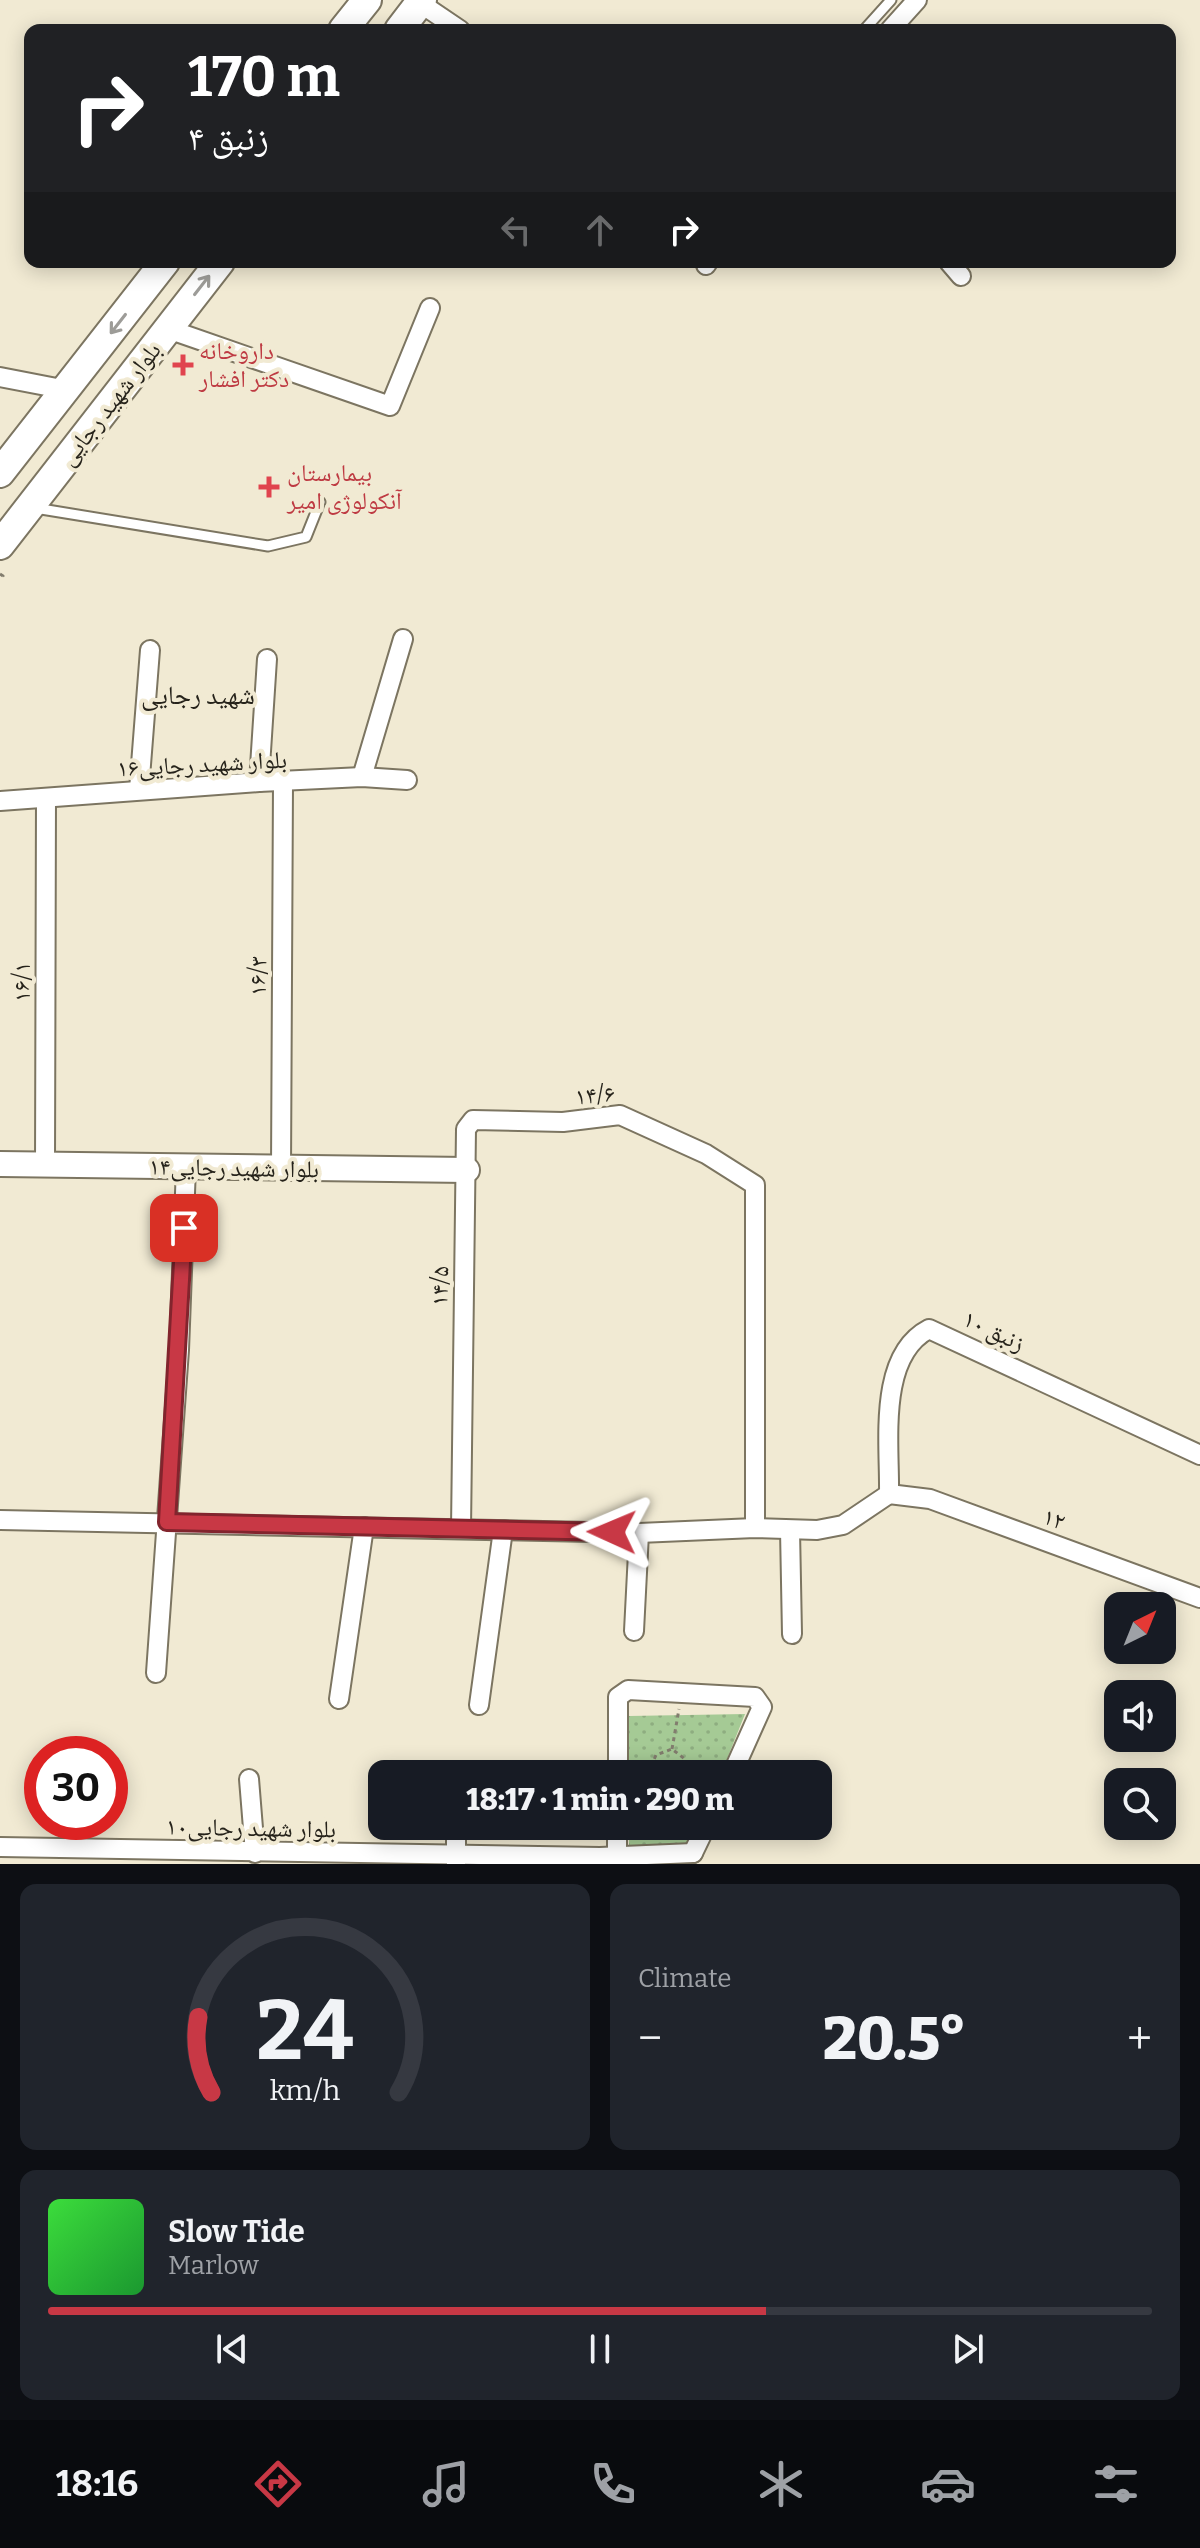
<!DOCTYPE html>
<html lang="en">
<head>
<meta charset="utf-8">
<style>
	:root { --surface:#171b24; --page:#20242c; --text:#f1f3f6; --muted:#9ea1a6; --line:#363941; --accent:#c83845 }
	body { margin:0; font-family:Bitter,"Noto Naskh Arabic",serif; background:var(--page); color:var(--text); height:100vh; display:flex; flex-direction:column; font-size:30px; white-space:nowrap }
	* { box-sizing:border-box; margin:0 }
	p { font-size:26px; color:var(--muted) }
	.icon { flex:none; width:44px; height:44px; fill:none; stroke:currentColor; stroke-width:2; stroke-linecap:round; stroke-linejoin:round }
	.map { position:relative; height:1864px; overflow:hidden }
	.panel { display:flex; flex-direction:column; gap:20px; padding:20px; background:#0d0f14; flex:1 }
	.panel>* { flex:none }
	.hud { position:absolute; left:24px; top:24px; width:1152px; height:244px; border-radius:16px; box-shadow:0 4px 20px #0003; background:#202124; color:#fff; overflow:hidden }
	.needle { width:52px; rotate:43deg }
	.buttons { position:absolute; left:1104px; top:1592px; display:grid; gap:16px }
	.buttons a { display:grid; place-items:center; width:72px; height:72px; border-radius:16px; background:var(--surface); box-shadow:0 4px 20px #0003; font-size:40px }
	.speed { position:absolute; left:24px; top:1736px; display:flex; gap:16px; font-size:40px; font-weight:700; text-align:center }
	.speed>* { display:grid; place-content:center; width:104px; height:104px; border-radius:50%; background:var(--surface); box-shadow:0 4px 20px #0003; line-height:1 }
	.speed .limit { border:12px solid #d22; background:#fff; color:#111 }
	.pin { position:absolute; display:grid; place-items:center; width:68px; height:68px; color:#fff; margin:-34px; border-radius:16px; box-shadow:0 4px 12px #0006 }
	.me { position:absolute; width:88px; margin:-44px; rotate:271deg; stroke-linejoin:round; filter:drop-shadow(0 0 6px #0008) }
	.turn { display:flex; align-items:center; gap:28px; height:168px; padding:0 32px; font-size:36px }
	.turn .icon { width:104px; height:104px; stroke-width:2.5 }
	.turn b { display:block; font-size:56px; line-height:68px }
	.lanes { display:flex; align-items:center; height:76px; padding:0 32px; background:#0003; justify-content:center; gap:40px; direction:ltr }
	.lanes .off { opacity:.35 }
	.big { font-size:60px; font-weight:800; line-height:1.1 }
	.panel .card { flex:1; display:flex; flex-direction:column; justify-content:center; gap:12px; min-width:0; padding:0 28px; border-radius:16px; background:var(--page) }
	.panel .dial { align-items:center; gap:0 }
	.dial svg { height:208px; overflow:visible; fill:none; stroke:var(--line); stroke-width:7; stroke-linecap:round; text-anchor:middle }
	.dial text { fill:var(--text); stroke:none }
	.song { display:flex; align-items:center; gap:24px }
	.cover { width:96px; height:96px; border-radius:12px; background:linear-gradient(135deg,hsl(120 70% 55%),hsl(130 70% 35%)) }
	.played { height:8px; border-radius:4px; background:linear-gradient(90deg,var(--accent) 65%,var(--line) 65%) }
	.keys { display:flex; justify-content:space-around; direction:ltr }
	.heat { display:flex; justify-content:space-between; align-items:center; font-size:44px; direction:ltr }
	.panel .tiles { flex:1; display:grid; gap:20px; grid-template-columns:1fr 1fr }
	.card:last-child { grid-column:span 2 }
	.trip { position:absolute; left:368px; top:1760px; width:464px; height:80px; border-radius:16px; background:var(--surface); box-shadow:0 4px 20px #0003; font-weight:800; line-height:80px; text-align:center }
	.tab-bar { display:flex; height:128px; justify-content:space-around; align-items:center; background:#090b0e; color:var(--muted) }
	.tab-bar .icon { width:56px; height:56px }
	.tab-bar .on { color:var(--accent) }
	.tab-bar b { font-size:36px; color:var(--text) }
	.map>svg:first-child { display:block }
	.park { fill:url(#park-dots) }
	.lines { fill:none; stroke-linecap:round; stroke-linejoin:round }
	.lane-casing { stroke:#7c7561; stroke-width:13 }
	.street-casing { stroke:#7c7561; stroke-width:22 }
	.secondary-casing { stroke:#7c7561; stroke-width:28 }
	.primary-casing { stroke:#7c7561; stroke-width:32 }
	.path { stroke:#827d6e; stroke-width:3; stroke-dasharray:4 4; stroke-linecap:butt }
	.lane { stroke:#fff; stroke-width:9 }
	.street { stroke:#fff; stroke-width:18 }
	.secondary { stroke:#fff; stroke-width:24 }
	.primary { stroke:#fff; stroke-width:28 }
	.oneway { stroke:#9d9c98 }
	.route-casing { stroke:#82242d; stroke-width:20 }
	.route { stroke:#c83845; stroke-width:14 }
	.health-dot { fill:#e0444e; stroke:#f1ead3; stroke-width:3 }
	.labels { text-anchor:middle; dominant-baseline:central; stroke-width:8; stroke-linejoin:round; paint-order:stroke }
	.health-label { font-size:24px; fill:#be3a42; stroke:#f1ead3; text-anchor:start }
	.street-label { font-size:24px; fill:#26231b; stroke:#f1ead3 }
	.neighbourhood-label { font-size:26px; fill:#26231b; stroke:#f1ead3 }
</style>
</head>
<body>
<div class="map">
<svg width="1200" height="1864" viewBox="0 0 1200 1864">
	<defs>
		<pattern id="park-dots" width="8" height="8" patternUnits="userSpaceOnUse" patternTransform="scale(2)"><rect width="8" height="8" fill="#a5ca95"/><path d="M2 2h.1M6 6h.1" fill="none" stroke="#8ead80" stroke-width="1.8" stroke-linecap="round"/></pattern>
	</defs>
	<rect width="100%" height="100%" fill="#f1ead3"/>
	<g class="park">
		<path d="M 745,1714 L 721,1774 L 629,1774 L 629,1716 Z"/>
		<path d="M 629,1826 L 701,1826 L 694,1846 L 629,1845 Z"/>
	</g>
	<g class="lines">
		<defs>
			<g id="lane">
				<path d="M 864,30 L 891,0"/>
				<path d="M 35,508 L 268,546 L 306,537 L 320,502"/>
			</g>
			<g id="street">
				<path d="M 420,3 L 460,30"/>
				<path d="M 890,30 L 917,0"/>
				<path d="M 949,262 L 961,276"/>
				<path d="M 706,265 L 708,262"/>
				<path d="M 168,329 L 390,406 L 430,308"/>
				<path d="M 0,377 L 67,390"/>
				<path d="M 362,777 L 403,639"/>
				<path d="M 259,782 L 267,659"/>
				<path d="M 139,790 L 150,650"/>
				<path d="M 0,801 L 259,782 L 362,777 L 407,780"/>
				<path d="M 45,1166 L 46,798"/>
				<path d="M 281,1169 L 283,784"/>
				<path d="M 889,1494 C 890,1444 877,1356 929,1329 L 1200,1455"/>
				<path d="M 889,1494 L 930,1499 L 1200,1598"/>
				<path d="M 0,1520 L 639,1533 L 755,1528 L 817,1530 L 843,1525 L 889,1494"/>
				<path d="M 461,1529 L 466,1129 L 473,1120 L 563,1122 L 620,1115 L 706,1154 L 755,1185 L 755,1528"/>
				<path d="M 790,1530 L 792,1634"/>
				<path d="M 634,1631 L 639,1533"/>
				<path d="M 156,1673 L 179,1350 L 186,1167"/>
				<path d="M 339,1699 L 364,1527"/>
				<path d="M 479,1705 L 503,1530"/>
				<path d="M 618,1774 L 618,1697 L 628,1690 L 755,1697 L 762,1707 L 732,1774"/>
				<path d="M 249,1779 L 255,1853"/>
				<path d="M 0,1847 L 600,1857 L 693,1853"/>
				<path d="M 693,1853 L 706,1826"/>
				<path d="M 617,1856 L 617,1826"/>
				<path d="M 456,1864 L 456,1826"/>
			</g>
			<path id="secondary" d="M 0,1164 L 467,1170"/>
			<g id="primary">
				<path d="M 343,30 L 367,0"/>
				<path d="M 399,30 L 422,0"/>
				<path d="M 0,473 L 165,262"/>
				<path d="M 0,545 L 220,262"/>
			</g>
		</defs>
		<use href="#lane" class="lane-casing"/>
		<use href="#street" class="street-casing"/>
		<use href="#secondary" class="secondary-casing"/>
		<use href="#primary" class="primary-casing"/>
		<g class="path">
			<path d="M 0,574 L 3,576 L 0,579"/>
			<path d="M 672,1749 L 679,1709"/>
			<path d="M 635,1766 L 651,1766"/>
			<path d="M 688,1766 L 716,1770"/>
			<path d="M 652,1774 L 651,1766 L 656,1755 L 672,1749 L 686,1760 L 686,1774"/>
			<path d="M 665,1838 L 666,1826"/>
		</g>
		<use href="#lane" class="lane"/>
		<use href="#street" class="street"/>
		<use href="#secondary" class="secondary"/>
		<use href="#primary" class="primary"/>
	</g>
	<defs><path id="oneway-shaft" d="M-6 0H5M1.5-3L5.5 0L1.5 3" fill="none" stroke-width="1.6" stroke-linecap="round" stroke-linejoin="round" transform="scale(2)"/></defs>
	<g class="oneway">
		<use href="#oneway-shaft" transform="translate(202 285) rotate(-52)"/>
		<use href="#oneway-shaft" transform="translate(118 324) rotate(128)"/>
	</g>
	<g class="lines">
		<defs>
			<path id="route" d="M 184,1228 L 167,1522 L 612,1532"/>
		</defs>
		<use href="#route" class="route-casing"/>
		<use href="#route" class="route"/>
	</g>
	<g class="health-dot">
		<path d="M179 353h8v8h8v8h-8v8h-8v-8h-8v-8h8z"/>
		<path d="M265 475h8v8h8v8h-8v8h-8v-8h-8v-8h8z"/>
	</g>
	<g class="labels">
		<g class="health-label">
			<text x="199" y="351">داروخانه<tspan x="199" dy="28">دکتر افشار</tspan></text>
			<text x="287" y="473">بیمارستان<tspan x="287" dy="28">آنکولوژی امیر</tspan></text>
		</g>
		<g class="street-label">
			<text transform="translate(110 404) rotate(-52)">بلوار شهید رجایی</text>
			<text transform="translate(202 764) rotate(-3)">بلوار شهید رجایی۱۶</text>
			<text transform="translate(258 976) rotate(-90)">۱۶/۳</text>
			<text transform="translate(22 982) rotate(-90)">۱۶/۱</text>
			<text transform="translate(595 1095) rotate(-5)">۱۴/۶</text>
			<text transform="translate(234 1168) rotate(1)">بلوار شهید رجایی۱۴</text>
			<text transform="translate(440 1286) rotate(-88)">۱۴/۵</text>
			<text transform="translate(994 1331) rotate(25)">زنبق ۱۰</text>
			<text transform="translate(1054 1519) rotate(20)">۱۲</text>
			<text transform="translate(251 1828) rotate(1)">بلوار شهید رجایی۱۰</text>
		</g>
		<g class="neighbourhood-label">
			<text x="198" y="695">شهید رجایی</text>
		</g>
	</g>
</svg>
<div class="buttons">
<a><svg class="needle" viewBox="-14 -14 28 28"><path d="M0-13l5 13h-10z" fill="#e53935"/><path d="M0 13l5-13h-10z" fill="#9ea1a6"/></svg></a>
<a><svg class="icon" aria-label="sound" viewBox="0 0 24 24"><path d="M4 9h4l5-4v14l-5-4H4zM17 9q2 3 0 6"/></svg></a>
<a><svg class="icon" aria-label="search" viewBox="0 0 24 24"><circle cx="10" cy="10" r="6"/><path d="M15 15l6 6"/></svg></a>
</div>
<div class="speed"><div class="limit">30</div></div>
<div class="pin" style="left:184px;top:1228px;background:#d93025"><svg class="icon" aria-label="arrive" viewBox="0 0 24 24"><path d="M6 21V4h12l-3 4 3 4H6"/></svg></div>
<svg class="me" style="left:612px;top:1532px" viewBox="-20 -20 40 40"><path d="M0-17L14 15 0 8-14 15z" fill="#c83845" stroke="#fff" stroke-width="4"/></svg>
<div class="trip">18:17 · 1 min · 290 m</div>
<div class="hud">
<div class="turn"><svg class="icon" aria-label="right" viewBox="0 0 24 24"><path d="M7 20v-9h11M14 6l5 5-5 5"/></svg><div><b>170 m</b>زنبق ۴</div></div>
<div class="lanes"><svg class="icon off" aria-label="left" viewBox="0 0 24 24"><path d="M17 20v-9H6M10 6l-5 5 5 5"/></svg><svg class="icon off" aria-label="ahead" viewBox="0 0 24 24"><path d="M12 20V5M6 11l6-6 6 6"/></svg><svg class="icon" aria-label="right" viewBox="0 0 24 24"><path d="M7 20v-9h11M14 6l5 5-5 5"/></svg></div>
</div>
</div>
<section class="panel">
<div class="tiles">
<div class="card dial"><svg viewBox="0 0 100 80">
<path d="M14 69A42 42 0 1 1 86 69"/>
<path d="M14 69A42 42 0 0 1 9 40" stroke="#c83845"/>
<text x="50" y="56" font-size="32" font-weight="700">24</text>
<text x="50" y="72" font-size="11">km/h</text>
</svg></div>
<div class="card"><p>Climate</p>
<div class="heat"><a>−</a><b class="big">20.5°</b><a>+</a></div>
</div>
<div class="card">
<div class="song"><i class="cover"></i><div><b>Slow Tide</b><p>Marlow</p></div></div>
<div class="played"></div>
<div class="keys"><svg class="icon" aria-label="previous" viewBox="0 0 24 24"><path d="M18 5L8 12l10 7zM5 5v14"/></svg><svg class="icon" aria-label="pause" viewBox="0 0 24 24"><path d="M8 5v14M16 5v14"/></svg><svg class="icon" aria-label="next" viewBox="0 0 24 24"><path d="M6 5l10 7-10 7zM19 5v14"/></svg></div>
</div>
</div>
</section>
<nav class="tab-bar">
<b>18:16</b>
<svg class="icon on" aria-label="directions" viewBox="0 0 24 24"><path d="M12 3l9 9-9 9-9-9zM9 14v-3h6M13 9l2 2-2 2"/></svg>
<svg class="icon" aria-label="music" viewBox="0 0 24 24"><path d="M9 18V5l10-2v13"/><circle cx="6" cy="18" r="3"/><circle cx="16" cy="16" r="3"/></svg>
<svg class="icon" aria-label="phone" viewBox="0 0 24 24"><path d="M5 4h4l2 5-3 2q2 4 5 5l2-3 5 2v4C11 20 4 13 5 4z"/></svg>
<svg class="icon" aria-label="climate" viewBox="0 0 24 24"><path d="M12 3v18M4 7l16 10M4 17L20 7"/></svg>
<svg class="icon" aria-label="car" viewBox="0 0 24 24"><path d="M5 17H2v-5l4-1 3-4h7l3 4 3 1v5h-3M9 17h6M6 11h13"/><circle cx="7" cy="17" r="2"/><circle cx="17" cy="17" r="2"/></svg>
<svg class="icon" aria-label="filters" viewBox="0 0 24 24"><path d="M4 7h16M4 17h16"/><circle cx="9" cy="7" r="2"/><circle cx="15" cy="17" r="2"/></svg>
</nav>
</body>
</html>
